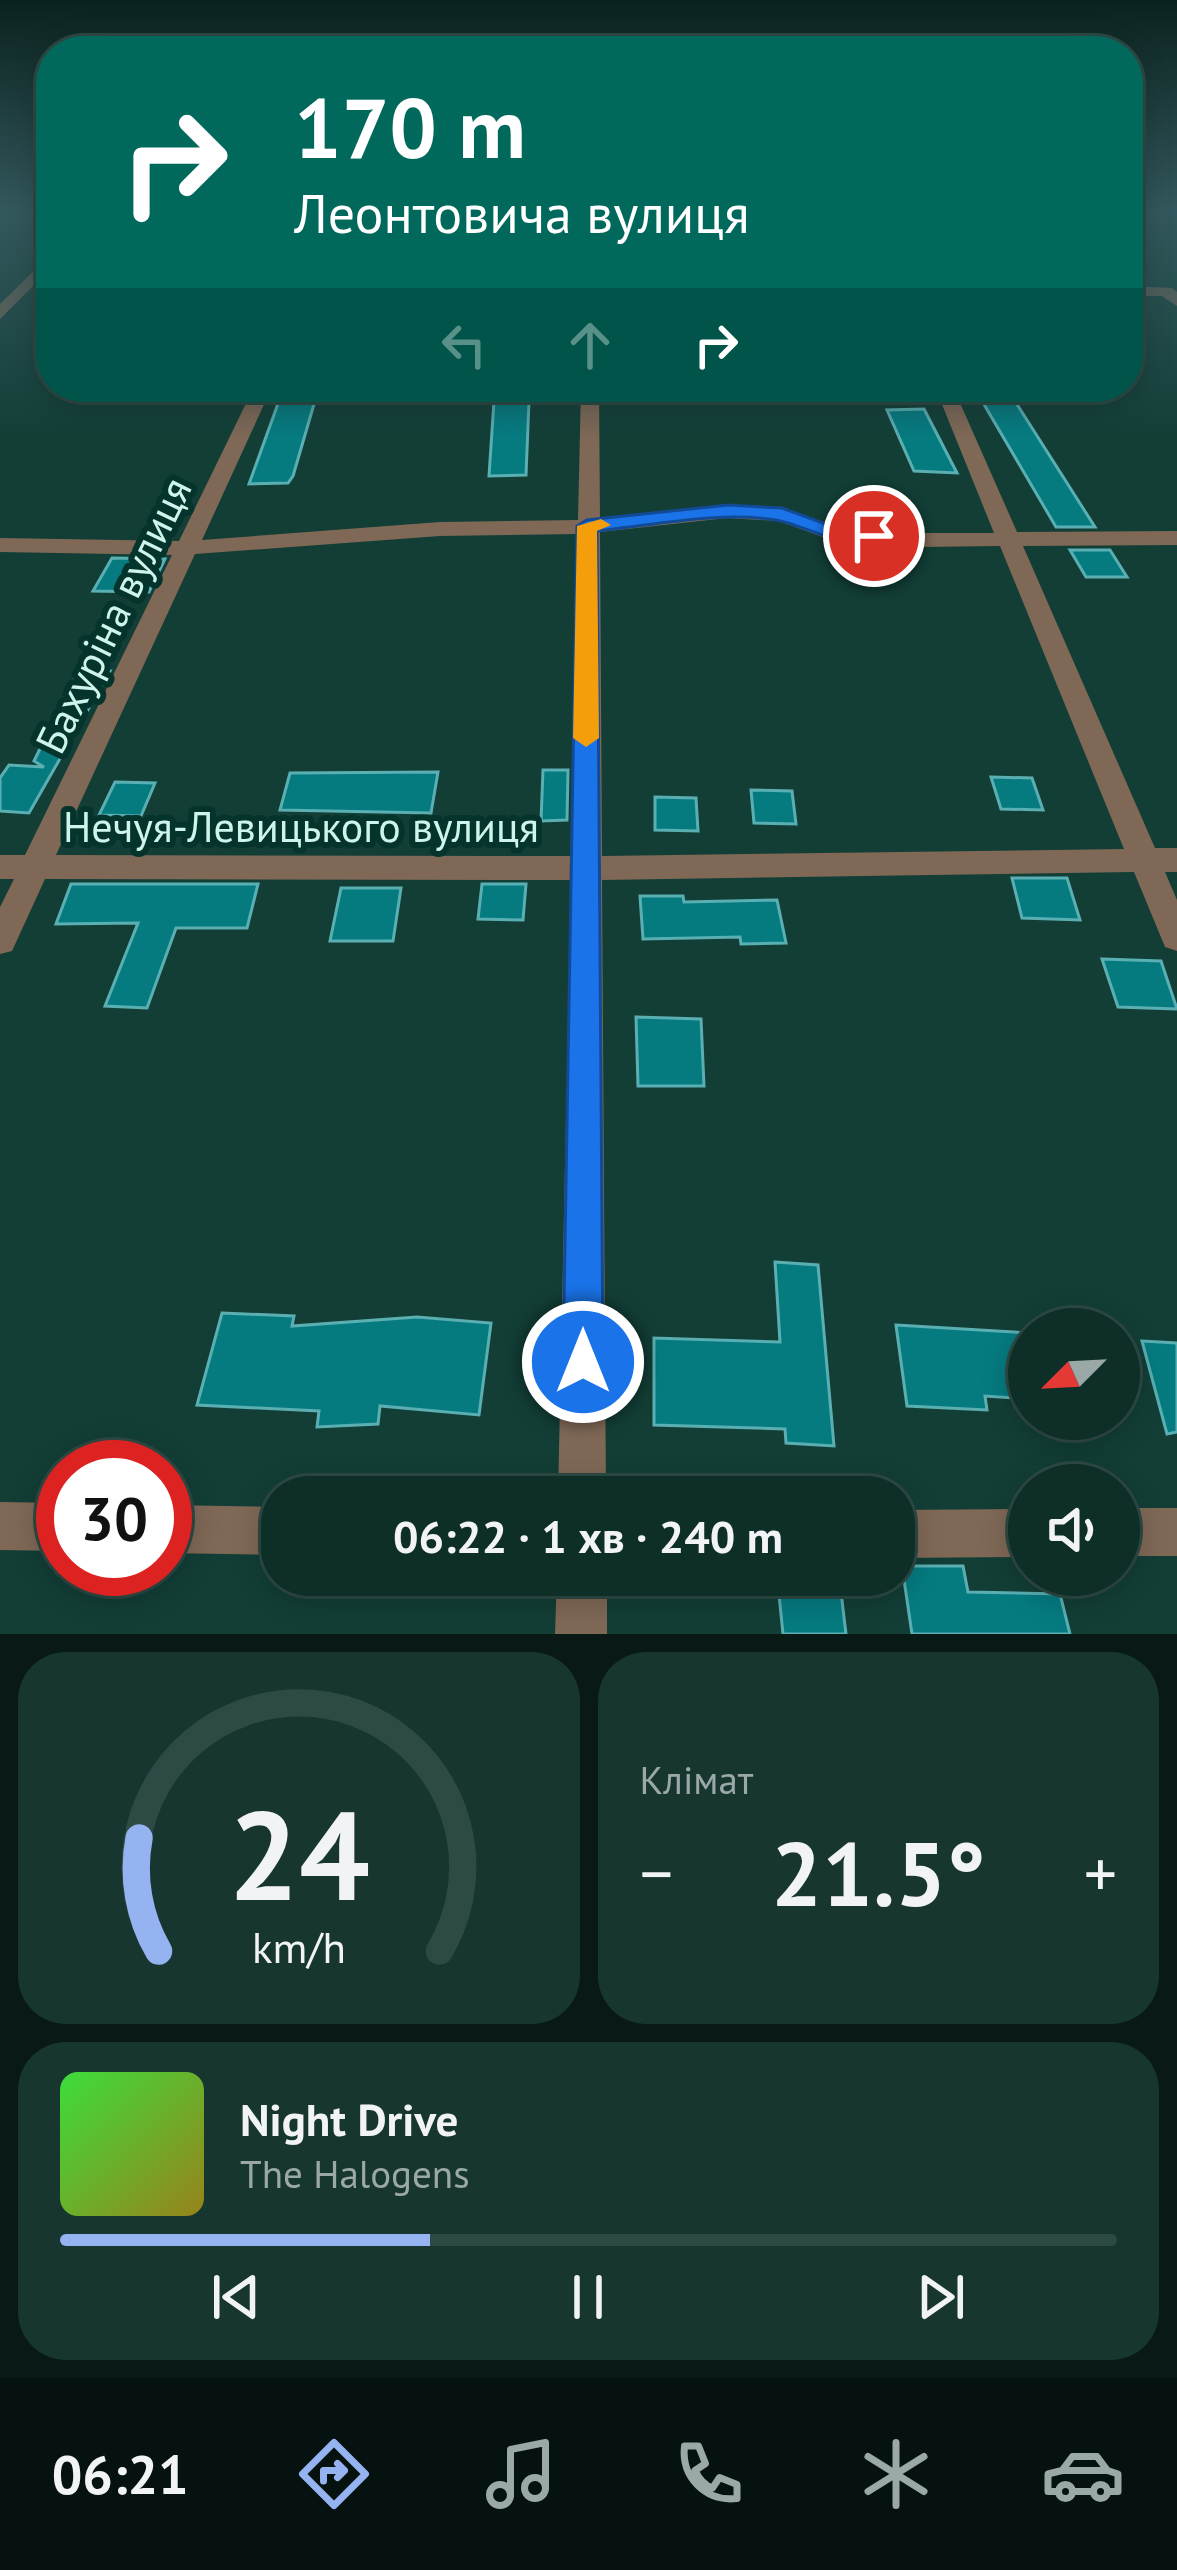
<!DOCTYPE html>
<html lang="uk">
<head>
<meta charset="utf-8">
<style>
	:root { --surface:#0e2e28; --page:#173630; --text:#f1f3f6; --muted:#9ba8a8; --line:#2e4a45; --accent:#95b2f1 }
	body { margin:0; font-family:"PT Sans",sans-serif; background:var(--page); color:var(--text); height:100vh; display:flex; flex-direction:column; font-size:45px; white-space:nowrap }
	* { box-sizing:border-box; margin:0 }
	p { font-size:39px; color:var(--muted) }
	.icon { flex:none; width:66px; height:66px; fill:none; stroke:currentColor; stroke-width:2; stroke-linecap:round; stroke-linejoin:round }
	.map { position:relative; height:1634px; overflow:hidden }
	.drawer { display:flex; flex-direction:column; gap:18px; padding:18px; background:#081916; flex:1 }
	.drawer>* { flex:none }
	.guide { position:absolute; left:36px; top:36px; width:1107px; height:366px; border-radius:48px; box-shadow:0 6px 30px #0003,0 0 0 3px var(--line); background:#00695c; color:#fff; overflow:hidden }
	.needle { width:78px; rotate:246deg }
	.controls { position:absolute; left:1008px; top:1308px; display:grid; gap:24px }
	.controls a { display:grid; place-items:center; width:132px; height:132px; border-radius:50%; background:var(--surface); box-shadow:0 6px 30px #0003,0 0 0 3px var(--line); font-size:60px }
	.speed { position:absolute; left:36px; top:1440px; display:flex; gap:24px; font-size:60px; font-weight:700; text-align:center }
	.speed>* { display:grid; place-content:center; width:156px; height:156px; border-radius:50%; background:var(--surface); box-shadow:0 6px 30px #0003,0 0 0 3px var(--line); line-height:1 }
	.speed .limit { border:18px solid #d22; background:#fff; color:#111 }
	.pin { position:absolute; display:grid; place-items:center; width:102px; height:102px; color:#fff; margin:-51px; border:6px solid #fff; border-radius:50%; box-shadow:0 3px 12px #0007 }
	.me { position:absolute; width:132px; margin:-66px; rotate:0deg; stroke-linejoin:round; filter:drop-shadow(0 0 9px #0008) }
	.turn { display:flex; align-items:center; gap:42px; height:252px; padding:0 60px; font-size:54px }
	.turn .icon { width:156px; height:156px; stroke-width:2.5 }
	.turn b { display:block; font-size:84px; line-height:102px }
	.lanes { display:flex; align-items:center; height:114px; padding:0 60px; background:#0003; justify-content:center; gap:60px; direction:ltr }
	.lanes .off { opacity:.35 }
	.big { font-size:90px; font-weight:800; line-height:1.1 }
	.drawer .card { flex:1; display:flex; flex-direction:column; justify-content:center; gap:18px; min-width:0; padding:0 42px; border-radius:48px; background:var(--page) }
	.drawer .dial { align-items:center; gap:0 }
	.dial svg { height:312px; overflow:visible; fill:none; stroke:var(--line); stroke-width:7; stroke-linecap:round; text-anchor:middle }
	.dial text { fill:var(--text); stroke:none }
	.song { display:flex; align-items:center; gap:36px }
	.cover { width:144px; height:144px; border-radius:18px; background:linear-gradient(135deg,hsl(120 70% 55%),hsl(50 70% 35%)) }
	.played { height:12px; border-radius:6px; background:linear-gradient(90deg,var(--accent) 35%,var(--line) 35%) }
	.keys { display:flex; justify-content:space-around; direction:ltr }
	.heat { display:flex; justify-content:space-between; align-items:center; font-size:66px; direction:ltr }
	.drawer .tiles { flex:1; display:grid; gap:18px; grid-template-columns:1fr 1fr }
	.card:last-child { grid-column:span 2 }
	.trip { position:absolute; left:261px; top:1476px; width:654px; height:120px; border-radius:48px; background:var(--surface); box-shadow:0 6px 30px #0003,0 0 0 3px var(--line); font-weight:800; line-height:120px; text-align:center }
	.tabs { display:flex; height:192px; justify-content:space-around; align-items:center; background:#061210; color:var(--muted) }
	.tabs .icon { width:84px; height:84px }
	.tabs .on { color:var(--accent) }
	.tabs b { font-size:54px; color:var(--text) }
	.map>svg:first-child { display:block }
	.building { fill:#057b80; stroke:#5aafb3; stroke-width:3 }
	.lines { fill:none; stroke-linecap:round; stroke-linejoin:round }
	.street { fill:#7f6856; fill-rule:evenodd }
	.route { fill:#1a73e8; stroke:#114b97; stroke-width:3 }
	.slow { fill:#f59e0b }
	.labels { text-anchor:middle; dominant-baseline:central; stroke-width:12; stroke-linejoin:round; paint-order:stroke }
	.street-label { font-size:42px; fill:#cef4eb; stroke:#05342c }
</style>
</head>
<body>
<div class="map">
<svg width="1177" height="1634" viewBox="0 0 1177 1634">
	<rect width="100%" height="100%" fill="#123e36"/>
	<g class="building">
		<path d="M 284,387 L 319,387 L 293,476 L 288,483 L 249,484 Z"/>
		<path d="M 1006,387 L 1060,472 L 1095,527 L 1056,527 L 975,389 Z"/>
		<path d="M 494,401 L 529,401 L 526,475 L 489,476 Z"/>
		<path d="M 924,409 L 957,473 L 914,471 L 887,410 Z"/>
		<path d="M 1070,550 L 1110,550 L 1127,577 L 1086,577 Z"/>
		<path d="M 112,558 L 165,559 L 149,592 L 93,591 Z"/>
		<path d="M 78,671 L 110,671 L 29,813 L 0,811 L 0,778 L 9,765 L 44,767 L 34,761 Z"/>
		<path d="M 543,770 L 568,770 L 567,820 L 541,821 Z"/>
		<path d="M 438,772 L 431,813 L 280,810 L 290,773 Z"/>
		<path d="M 991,777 L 1032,778 L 1043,810 L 1001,809 Z"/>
		<path d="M 115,782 L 155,783 L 141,816 L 99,815 Z"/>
		<path d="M 751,790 L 792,791 L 796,824 L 754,823 Z"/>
		<path d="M 655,797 L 696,798 L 698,831 L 655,830 Z"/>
		<path d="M 1012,878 L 1067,878 L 1080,920 L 1022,918 Z"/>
		<path d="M 71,884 L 258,884 L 247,928 L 176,928 L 147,1008 L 105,1006 L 138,923 L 56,924 Z"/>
		<path d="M 482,884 L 526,884 L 523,920 L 478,919 Z"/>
		<path d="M 341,888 L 401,888 L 393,941 L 330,941 Z"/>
		<path d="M 640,896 L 683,896 L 684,902 L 777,900 L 786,943 L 741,944 L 740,937 L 643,939 Z"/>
		<path d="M 1102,959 L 1161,961 L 1177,1009 L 1118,1007 Z"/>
		<path d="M 636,1017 L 701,1019 L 704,1086 L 638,1086 Z"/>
		<path d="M 775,1262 L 818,1265 L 834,1446 L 786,1443 L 785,1429 L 654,1425 L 654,1338 L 780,1342 Z"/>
		<path d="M 222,1313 L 294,1316 L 292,1326 L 417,1317 L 491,1323 L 479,1415 L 380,1406 L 378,1424 L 317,1427 L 319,1411 L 197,1405 Z"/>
		<path d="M 896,1325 L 1029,1333 L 1029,1399 L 985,1396 L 987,1410 L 907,1406 Z"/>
		<path d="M 1142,1341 L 1177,1343 L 1177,1432 L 1167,1434 Z"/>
		<path d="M 902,1566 L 963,1566 L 968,1592 L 1060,1594 L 1070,1634 L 912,1634 Z"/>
		<path d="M 777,1575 L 839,1575 L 846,1634 L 783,1634 Z"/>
	</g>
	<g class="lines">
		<g class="street">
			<path d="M 51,254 L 51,268 L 0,319 L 0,304 Z"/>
			<path d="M 1128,286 L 1172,288 L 1177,292 L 1177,306 L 1162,296 L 1128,296 Z"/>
			<path d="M 254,387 L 272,387 L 202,540 L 440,522 L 578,520 L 581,387 L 599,387 L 600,519 L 727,504 L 782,508 L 831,526 L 921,533 L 994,533 L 935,387 L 953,387 L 1017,532 L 1177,531 L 1177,545 L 1023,546 L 1155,848 L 1177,848 L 1177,872 L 1165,872 L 1177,900 L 1177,951 L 1165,947 L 1134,872 L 602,880 L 606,1497 L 558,1497 L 571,880 L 45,879 L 12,951 L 0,954 L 0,907 L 14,879 L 0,879 L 0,855 L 25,855 L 172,555 L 0,552 L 0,538 L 179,541 ZM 727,518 L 779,521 L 828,539 L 921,547 L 1000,546 L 1124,849 L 602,856 L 600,532 ZM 578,534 L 571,856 L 56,855 L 195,554 L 440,536 Z"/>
			<path d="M 0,1502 L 63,1503 L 63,1551 L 0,1550 Z"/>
			<path d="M 165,1505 L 282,1507 L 282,1555 L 165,1553 Z"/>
			<rect x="1119" y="1508" width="58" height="48"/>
			<path d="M 1029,1509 L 1029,1557 L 894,1558 L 894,1510 Z"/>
			<path d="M 557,1575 L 607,1575 L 607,1634 L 555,1634 Z"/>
		</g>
	</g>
	<linearGradient id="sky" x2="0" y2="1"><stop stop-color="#0a221e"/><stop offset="0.48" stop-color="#33585d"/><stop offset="1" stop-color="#33585d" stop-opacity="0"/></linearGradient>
	<rect width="1177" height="441" fill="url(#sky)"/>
	<path class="route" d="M 728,505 L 782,508 L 831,526 L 874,530 L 885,536 C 856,558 807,525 776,520 C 718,511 655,525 597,531 L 603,1362 L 597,1377 L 583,1382 L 569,1377 L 563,1362 L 577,526 L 587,520 Z"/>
	<path class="slow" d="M 601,519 L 611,525 L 597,531 L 599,738 L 586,747 L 573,738 L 577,526 Z"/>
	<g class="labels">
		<g class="street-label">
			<text transform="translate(113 615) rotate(-64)">Бахуріна вулиця</text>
			<text x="301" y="826">Нечуя-Левицького вулиця</text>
		</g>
	</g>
</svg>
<div class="controls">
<a><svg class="needle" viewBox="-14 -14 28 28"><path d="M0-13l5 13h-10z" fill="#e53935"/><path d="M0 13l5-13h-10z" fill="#9ba8a8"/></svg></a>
<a><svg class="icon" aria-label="sound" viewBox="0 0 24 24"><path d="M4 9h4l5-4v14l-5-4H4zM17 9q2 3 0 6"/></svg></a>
</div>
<div class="speed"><div class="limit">30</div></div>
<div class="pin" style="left:874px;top:536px;background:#d93025"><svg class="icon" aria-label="arrive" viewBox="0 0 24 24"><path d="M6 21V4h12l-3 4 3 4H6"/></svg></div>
<svg class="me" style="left:583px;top:1362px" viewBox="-20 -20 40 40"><circle r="17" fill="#1a73e8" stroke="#fff" stroke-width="3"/><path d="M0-11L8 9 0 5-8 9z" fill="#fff"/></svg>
<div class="trip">06:22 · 1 хв · 240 m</div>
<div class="guide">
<div class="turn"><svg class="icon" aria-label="right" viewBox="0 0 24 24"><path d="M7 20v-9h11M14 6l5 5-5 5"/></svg><div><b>170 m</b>Леонтовича вулиця</div></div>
<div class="lanes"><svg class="icon off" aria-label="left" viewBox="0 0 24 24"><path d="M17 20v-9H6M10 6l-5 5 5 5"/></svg><svg class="icon off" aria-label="ahead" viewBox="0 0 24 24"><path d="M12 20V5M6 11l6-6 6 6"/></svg><svg class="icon" aria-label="right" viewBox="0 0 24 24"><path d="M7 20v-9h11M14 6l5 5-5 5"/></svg></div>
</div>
</div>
<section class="drawer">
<div class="tiles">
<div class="card dial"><svg viewBox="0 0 100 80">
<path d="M14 69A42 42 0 1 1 86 69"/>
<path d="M14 69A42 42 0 0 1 9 40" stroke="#95b2f1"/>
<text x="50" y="56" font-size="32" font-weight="700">24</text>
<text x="50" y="72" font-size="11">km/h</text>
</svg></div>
<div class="card"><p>Клімат</p>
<div class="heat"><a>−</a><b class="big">21.5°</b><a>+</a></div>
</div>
<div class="card">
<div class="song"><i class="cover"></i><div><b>Night Drive</b><p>The Halogens</p></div></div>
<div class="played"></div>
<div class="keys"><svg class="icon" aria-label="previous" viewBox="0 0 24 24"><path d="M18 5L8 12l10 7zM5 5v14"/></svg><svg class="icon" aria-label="pause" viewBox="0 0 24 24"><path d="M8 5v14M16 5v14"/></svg><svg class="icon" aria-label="next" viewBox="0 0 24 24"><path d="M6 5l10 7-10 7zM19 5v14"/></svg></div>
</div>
</div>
</section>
<nav class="tabs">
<b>06:21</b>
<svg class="icon on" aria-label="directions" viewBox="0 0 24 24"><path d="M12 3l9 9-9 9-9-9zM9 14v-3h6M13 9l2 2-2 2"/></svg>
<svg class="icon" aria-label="music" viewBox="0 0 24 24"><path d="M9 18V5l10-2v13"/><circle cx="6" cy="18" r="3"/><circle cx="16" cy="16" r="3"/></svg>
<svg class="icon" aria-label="phone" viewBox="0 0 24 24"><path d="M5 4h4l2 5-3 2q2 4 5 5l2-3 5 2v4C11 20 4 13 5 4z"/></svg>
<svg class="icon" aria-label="climate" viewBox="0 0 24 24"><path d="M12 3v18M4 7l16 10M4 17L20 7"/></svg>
<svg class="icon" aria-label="car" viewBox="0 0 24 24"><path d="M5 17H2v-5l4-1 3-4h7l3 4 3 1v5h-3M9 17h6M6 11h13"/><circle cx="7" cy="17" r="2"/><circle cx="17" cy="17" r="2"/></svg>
</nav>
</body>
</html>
